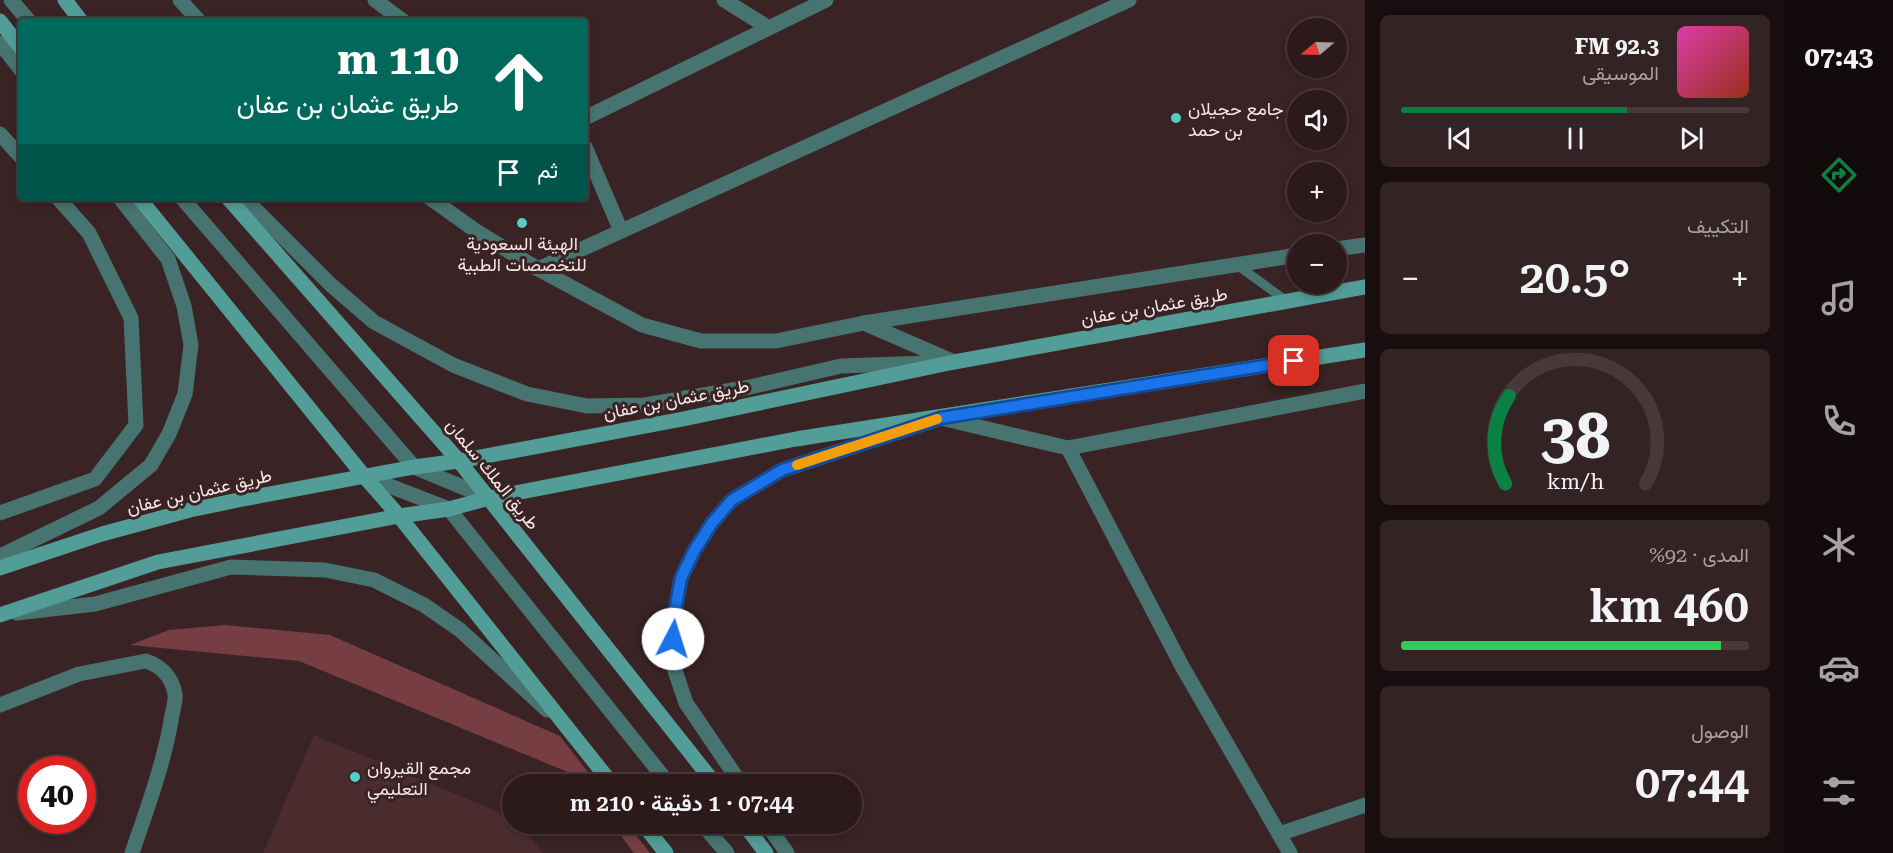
<!DOCTYPE html>
<html lang="ar">
<head>
<meta charset="utf-8">
<style>
	:root { --surface:#2c1a1b; --page:#342324; --text:#f1f3f6; --muted:#a6a1a3; --line:#48383a; --accent:#0b8043 }
	body { margin:0; font-family:"Roboto Serif",Vazirmatn,serif; background:var(--page); color:var(--text); direction:rtl; height:100vh; display:flex; flex-direction:column; font-size:22px; white-space:nowrap }
	* { box-sizing:border-box; margin:0 }
	p { font-size:20px; color:var(--muted) }
	.icon { flex:none; width:33px; height:33px; fill:none; stroke:currentColor; stroke-width:2; stroke-linecap:round; stroke-linejoin:round }
	.map { position:relative; flex:1; overflow:hidden; direction:ltr }
	.details { display:flex; flex-direction:column; gap:15px; padding:15px; background:#180e0f; width:420px }
	.details>* { flex:none }
	.guide { position:absolute; left:18px; top:18px; width:570px; height:183px; border-radius:6px; box-shadow:0 3px 9px #0003,0 0 0 2px var(--line); direction:rtl; background:#00695c; color:#fff; overflow:hidden }
	.needle { width:39px; rotate:251deg }
	.buttons { position:absolute; left:1287px; top:18px; display:grid; gap:12px }
	.buttons a { display:grid; place-items:center; width:60px; height:60px; border-radius:50%; background:var(--surface); box-shadow:0 3px 9px #0003,0 0 0 2px var(--line); font-size:30px }
	.speed { position:absolute; left:18px; top:756px; display:flex; gap:12px; font-size:30px; font-weight:700; text-align:center }
	.speed>* { display:grid; place-content:center; width:78px; height:78px; border-radius:50%; background:var(--surface); box-shadow:0 3px 9px #0003,0 0 0 2px var(--line); line-height:1 }
	.speed .limit { border:9px solid #d22; background:#fff; color:#111 }
	.pin { position:absolute; display:grid; place-items:center; width:51px; height:51px; color:#fff; margin:-26px; border-radius:12px; box-shadow:0 3px 9px #0006 }
	.me { position:absolute; width:66px; margin:-33px; rotate:5deg; stroke-linejoin:round; filter:drop-shadow(0 0 4px #0008) }
	.turn { display:flex; align-items:center; gap:21px; height:126px; padding:0 30px; font-size:27px }
	.turn .icon { width:78px; height:78px; stroke-width:2.5 }
	.turn b { display:block; font-size:42px; line-height:51px }
	.then { display:flex; align-items:center; height:57px; padding:0 30px; background:#0003; gap:12px; font-size:22px }
	.big { font-size:45px; font-weight:600; line-height:1.1 }
	.details .tile { flex:1; display:flex; flex-direction:column; justify-content:center; gap:9px; min-width:0; padding:0 21px; border-radius:9px; background:var(--page) }
	.details .dial { align-items:center; gap:0 }
	.dial svg { height:156px; overflow:visible; fill:none; stroke:var(--line); stroke-width:7; stroke-linecap:round; text-anchor:middle }
	.dial text { fill:var(--text); stroke:none }
	.song { display:flex; align-items:center; gap:18px }
	.cover { width:72px; height:72px; border-radius:9px; background:linear-gradient(135deg,hsl(320 70% 55%),hsl(10 70% 35%)) }
	.played { height:6px; border-radius:3px; background:linear-gradient(90deg,var(--accent) 65%,var(--line) 65%) }
	.keys { display:flex; justify-content:space-around; direction:ltr }
	.heat { display:flex; justify-content:space-between; align-items:center; font-size:33px; direction:ltr }
	.charge { height:9px; border-radius:4px; background:linear-gradient(90deg,#34c759 92%,var(--line) 0) }
	.trip { position:absolute; left:502px; top:774px; width:360px; height:60px; border-radius:30px; background:var(--surface); box-shadow:0 3px 9px #0003,0 0 0 2px var(--line); font-weight:600; line-height:60px; text-align:center; direction:rtl }
	main { display:flex; flex:1; min-height:0 }
	.tab-bar { display:flex; flex-direction:column; width:108px; justify-content:space-around; align-items:center; background:#120a0b; color:var(--muted) }
	.tab-bar .icon { width:42px; height:42px }
	.tab-bar .active { color:var(--accent) }
	.tab-bar b { font-size:27px; color:var(--text) }
	.map>svg:first-child { display:block }
	.built { fill:#4a2c2e }
	.green { fill:#763e42 }
	.lines { fill:none; stroke-linecap:round; stroke-linejoin:round }
	.service { stroke:#477470; stroke-width:9 }
	.minor { stroke:#477470; stroke-width:15 }
	.tertiary { stroke:#477470; stroke-width:15 }
	.secondary { stroke:#529d97; stroke-width:15 }
	.route-casing { stroke:#114b97; stroke-width:15 }
	.route { stroke:#1a73e8; stroke-width:10 }
	.slow { stroke:#f59e0b; stroke-width:10 }
	.poi-dot { fill:#56cec4; stroke:#3a2324; stroke-width:2 }
	.labels { text-anchor:middle; dominant-baseline:central; stroke-width:6; stroke-linejoin:round; paint-order:stroke }
	.poi-label { font-size:18px; fill:#f7e7e7; stroke:#3a2324; text-anchor:start }
	.street-label { font-size:18px; fill:#f7e7e7; stroke:#3a2324 }
</style>
</head>
<body>
<main>
<nav class="tab-bar">
<b>07:43</b>
<svg class="icon active" aria-label="directions" viewBox="0 0 24 24"><path d="M12 3l9 9-9 9-9-9zM9 14v-3h6M13 9l2 2-2 2"/></svg>
<svg class="icon" aria-label="music" viewBox="0 0 24 24"><path d="M9 18V5l10-2v13"/><circle cx="6" cy="18" r="3"/><circle cx="16" cy="16" r="3"/></svg>
<svg class="icon" aria-label="phone" viewBox="0 0 24 24"><path d="M5 4h4l2 5-3 2q2 4 5 5l2-3 5 2v4C11 20 4 13 5 4z"/></svg>
<svg class="icon" aria-label="climate" viewBox="0 0 24 24"><path d="M12 3v18M4 7l16 10M4 17L20 7"/></svg>
<svg class="icon" aria-label="car" viewBox="0 0 24 24"><path d="M5 17H2v-5l4-1 3-4h7l3 4 3 1v5h-3M9 17h6M6 11h13"/><circle cx="7" cy="17" r="2"/><circle cx="17" cy="17" r="2"/></svg>
<svg class="icon" aria-label="filters" viewBox="0 0 24 24"><path d="M4 7h16M4 17h16"/><circle cx="9" cy="7" r="2"/><circle cx="15" cy="17" r="2"/></svg>
</nav>
<section class="details">
<div class="tile">
<div class="song"><i class="cover"></i><div><b>92.3 FM</b><p>الموسيقى</p></div></div>
<div class="played"></div>
<div class="keys"><svg class="icon" aria-label="previous" viewBox="0 0 24 24"><path d="M18 5L8 12l10 7zM5 5v14"/></svg><svg class="icon" aria-label="pause" viewBox="0 0 24 24"><path d="M8 5v14M16 5v14"/></svg><svg class="icon" aria-label="next" viewBox="0 0 24 24"><path d="M6 5l10 7-10 7zM19 5v14"/></svg></div>
</div>
<div class="tile"><p>التكييف</p>
<div class="heat"><a>−</a><b class="big">20.5°</b><a>+</a></div>
</div>
<div class="tile dial"><svg viewBox="0 0 100 80">
<path d="M14 69A42 42 0 1 1 86 69"/>
<path d="M14 69A42 42 0 0 1 16 24" stroke="#0b8043"/>
<text x="50" y="56" font-size="32" font-weight="700">38</text>
<text x="50" y="72" font-size="11">km/h</text>
</svg></div>
<div class="tile"><p>المدى · 92%</p><b class="big">460 km</b><div class="charge"></div></div>
<div class="tile"><p>الوصول</p><b class="big">07:44</b></div>
</section>
<div class="map">
<svg width="1365" height="853" viewBox="0 0 1365 853">
	<rect width="100%" height="100%" fill="#3a2324"/>
	<path class="built" d="M 314,735 L 513,818 L 513,824 L 520,824 L 543,853 L 263,853 Z"/>
	<g class="green">
		<path d="M 225,625 L 330,635 L 560,736 L 597,784 L 582,784 L 575,775 L 299,661 L 130,645 L 169,630 Z"/>
		<path d="M 612,824 L 627,824 L 650,853 L 634,853 Z"/>
	</g>
	<g class="lines">
		<path class="service" d="M 1237,265 L 1288,302"/>
		<g class="minor">
			<path d="M 375,0 L 403,21"/>
			<path d="M 724,0 L 769,28"/>
			<path d="M 585,118 L 826,0"/>
			<path d="M 0,134 L 21,157"/>
			<path d="M 585,147 L 621,231"/>
			<path d="M 538,269 L 1129,0"/>
			<path d="M 1068,448 L 1183,668 L 1290,853"/>
			<path d="M 0,513 L 95,479 L 136,425 L 131,318 L 89,233 L 58,198"/>
			<path d="M 0,705 L 79,674 L 146,661 C 161,666 172,677 175,694 C 176,702 172,712 171,721 C 163,766 147,809 132,853"/>
			<path d="M 1279,834 L 1365,805"/>
		</g>
		<g class="tertiary">
			<path d="M 11,0 L 29,21"/>
			<path d="M 180,0 L 199,21"/>
			<path d="M 0,43 L 21,70"/>
			<path d="M 182,198 L 414,467 L 489,498"/>
			<path d="M 244,198 L 331,285 L 374,322 L 453,365 L 527,394 L 587,406 L 645,405 L 750,387 L 841,366 L 927,363"/>
			<path d="M 430,198 L 476,231 L 538,269 L 642,325 L 701,341 L 776,341 L 864,323 L 1298,255"/>
			<path d="M 1336,249 L 1365,245"/>
			<path d="M 864,323 L 954,362"/>
			<path d="M 364,476 L 449,509 L 669,784"/>
			<path d="M 0,556 L 99,508 L 151,465 L 169,434 L 185,394 L 191,345 L 184,306 L 168,259 L 120,198"/>
			<path d="M 17,613 L 95,604 L 231,567 L 325,570 L 374,580 L 424,605 L 460,630 L 547,710"/>
			<path d="M 741,784 L 686,703 L 672,662 L 675,611 L 681,578 L 694,551 L 712,523 L 732,500 L 782,470 L 941,418 L 1068,448 L 1365,391"/>
			<path d="M 702,824 L 727,853"/>
			<path d="M 767,824 L 787,853"/>
		</g>
		<g class="secondary">
			<path d="M 65,0 L 81,21"/>
			<path d="M 0,21 L 21,48"/>
			<path d="M 139,198 L 364,476 L 399,516 L 612,784"/>
			<path d="M 228,198 L 459,461 L 715,784"/>
			<path d="M 0,568 L 102,534 L 190,510 L 243,499 L 414,467 L 459,461 L 683,419 L 954,362 L 1365,287"/>
			<path d="M 0,615 L 158,562 L 399,516 L 449,509 L 489,498 L 796,439 L 1365,350"/>
			<path d="M 643,824 L 666,853"/>
			<path d="M 744,824 L 766,853"/>
		</g>
	</g>
	<g class="lines">
		<defs>
			<path id="route" d="M 673,639 L 675,611 L 681,578 L 694,551 L 712,523 L 732,500 L 782,470 L 941,418 L 1294,361"/>
		</defs>
		<use href="#route" class="route-casing"/>
		<use href="#route" class="route"/>
		<path class="slow" d="M 797,465 L 937,419"/>
	</g>
	<g class="poi-dot">
		<circle cx="1176" cy="118" r="6"/>
		<circle cx="522" cy="223" r="6"/>
		<circle cx="355" cy="777" r="6"/>
	</g>
	<g class="labels">
		<g class="poi-label">
			<text x="1188" y="108">جامع حجيلان<tspan x="1188" dy="21">بن حمد</tspan></text>
			<text x="522" y="243" text-anchor="middle">الهيئة السعودية<tspan x="522" dy="21">للتخصصات الطبية</tspan></text>
			<text x="367" y="767">مجمع القيروان<tspan x="367" dy="21">التعليمي</tspan></text>
		</g>
		<g class="street-label">
			<text transform="translate(1154 306) rotate(-10)">طريق عثمان بن عفان</text>
			<text transform="translate(676 399) rotate(-11)">طريق عثمان بن عفان</text>
			<text transform="translate(493 474) rotate(51)">طريق الملك سلمان</text>
			<text transform="translate(199 491) rotate(-13)">طريق عثمان بن عفان</text>
		</g>
	</g>
</svg>
<div class="buttons">
<a><svg class="needle" viewBox="-14 -14 28 28"><path d="M0-13l5 13h-10z" fill="#e53935"/><path d="M0 13l5-13h-10z" fill="#a6a1a3"/></svg></a>
<a><svg class="icon" aria-label="sound" viewBox="0 0 24 24"><path d="M4 9h4l5-4v14l-5-4H4zM17 9q2 3 0 6"/></svg></a>
<a>+</a>
<a>−</a>
</div>
<div class="speed"><div class="limit">40</div></div>
<div class="pin" style="left:1294px;top:361px;background:#d93025"><svg class="icon" aria-label="arrive" viewBox="0 0 24 24"><path d="M6 21V4h12l-3 4 3 4H6"/></svg></div>
<svg class="me" style="left:673px;top:639px" viewBox="-20 -20 40 40"><circle r="19" fill="#fff"/><path d="M0-13L10 11 0 6-10 11z" fill="#1a73e8"/></svg>
<div class="trip">07:44 · 1 دقيقة · 210 m</div>
<div class="guide">
<div class="turn"><svg class="icon" aria-label="ahead" viewBox="0 0 24 24"><path d="M12 20V5M6 11l6-6 6 6"/></svg><div><b>110 m</b>طريق عثمان بن عفان</div></div>
<div class="then">ثم<svg class="icon" aria-label="arrive" viewBox="0 0 24 24"><path d="M6 21V4h12l-3 4 3 4H6"/></svg></div>
</div>
</div>
</main>
</body>
</html>
